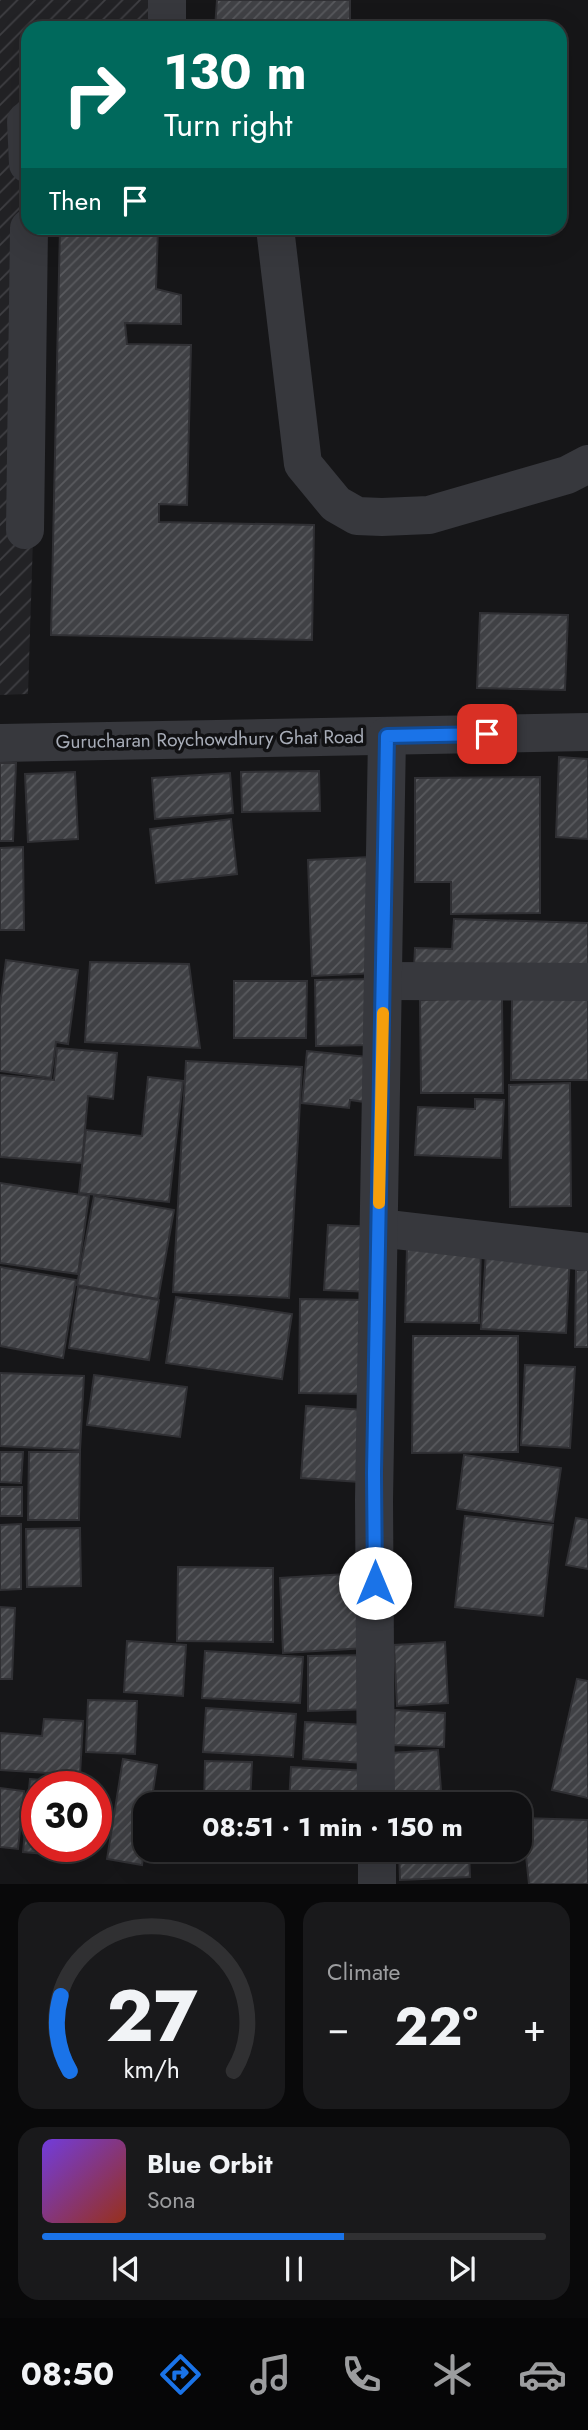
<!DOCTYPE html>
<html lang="en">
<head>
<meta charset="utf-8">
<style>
	:root { --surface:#101012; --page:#19191b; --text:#f1f3f6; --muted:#9c9d9f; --line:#303032; --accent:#1a73e8 }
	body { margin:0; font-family:Jost,sans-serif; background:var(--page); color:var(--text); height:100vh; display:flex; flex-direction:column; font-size:26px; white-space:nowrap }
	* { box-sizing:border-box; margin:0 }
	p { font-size:23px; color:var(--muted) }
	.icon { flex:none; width:38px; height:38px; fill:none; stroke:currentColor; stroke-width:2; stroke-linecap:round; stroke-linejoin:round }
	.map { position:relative; height:1884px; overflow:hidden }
	.panel { display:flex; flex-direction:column; gap:18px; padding:18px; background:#09090a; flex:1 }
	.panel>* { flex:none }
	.banner { position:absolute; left:21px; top:21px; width:546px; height:214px; border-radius:21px; box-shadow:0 7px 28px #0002,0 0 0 2px var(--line); background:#00695c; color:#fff; overflow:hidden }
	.speed { position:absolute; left:21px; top:1771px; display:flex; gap:14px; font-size:35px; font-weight:700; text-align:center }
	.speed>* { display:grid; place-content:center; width:91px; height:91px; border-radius:50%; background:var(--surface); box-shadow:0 7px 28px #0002,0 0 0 2px var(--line); line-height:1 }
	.speed .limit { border:10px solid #d22; background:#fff; color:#111 }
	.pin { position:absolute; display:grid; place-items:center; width:60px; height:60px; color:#fff; margin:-30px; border-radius:14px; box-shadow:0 4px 10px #0006 }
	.me { position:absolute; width:77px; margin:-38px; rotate:0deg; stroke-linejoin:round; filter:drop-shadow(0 0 5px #0008) }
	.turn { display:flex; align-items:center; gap:24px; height:147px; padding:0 28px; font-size:32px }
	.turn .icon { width:91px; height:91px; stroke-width:2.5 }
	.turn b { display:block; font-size:49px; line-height:60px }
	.then { display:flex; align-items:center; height:66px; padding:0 28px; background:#0003; gap:14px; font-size:26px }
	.big { font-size:52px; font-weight:700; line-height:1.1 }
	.panel .tile { flex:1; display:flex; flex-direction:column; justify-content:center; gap:10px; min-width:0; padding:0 24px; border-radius:21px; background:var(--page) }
	.panel .dial { align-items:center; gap:0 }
	.dial svg { height:182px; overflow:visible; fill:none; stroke:var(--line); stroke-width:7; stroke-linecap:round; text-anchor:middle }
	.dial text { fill:var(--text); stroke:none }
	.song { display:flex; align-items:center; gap:21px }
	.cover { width:84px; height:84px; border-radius:10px; background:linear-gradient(135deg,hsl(260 70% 55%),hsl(10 70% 35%)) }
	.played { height:7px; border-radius:4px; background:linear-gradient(90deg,var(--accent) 60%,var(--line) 60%) }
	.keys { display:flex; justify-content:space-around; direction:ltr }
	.heat { display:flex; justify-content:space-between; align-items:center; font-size:38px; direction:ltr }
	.panel .tiles { flex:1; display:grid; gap:18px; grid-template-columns:1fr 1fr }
	.tile:last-child { grid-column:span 2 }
	.trip { position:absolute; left:133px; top:1792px; width:399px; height:70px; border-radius:21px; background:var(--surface); box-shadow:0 7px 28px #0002,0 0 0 2px var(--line); font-weight:700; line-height:70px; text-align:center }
	.tab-bar { display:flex; height:112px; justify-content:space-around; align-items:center; background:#060607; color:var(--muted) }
	.tab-bar .icon { width:49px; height:49px }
	.tab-bar .on { color:var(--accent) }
	.tab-bar b { font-size:32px; color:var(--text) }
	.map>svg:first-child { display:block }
	.industrial { fill:url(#industrial-furrows) }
	.building { fill:url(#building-hatch); stroke:#303034; stroke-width:2 }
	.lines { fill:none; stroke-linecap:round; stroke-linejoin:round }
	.minor { stroke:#37383d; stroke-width:38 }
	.route-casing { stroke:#114b97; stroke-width:18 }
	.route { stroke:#1a73e8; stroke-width:12 }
	.slow { stroke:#f59e0b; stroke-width:12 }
	.labels { text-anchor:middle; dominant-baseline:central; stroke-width:7; stroke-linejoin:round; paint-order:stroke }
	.street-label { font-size:19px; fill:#a8adb8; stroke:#111113 }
</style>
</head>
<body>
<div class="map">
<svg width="588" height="1884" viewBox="0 0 588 1884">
	<defs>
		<pattern id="industrial-furrows" width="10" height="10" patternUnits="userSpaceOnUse" patternTransform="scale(1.75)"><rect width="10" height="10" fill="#222225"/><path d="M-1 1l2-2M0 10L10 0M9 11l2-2" fill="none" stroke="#3f3f43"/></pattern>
		<pattern id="building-hatch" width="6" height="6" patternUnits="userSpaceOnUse" patternTransform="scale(1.75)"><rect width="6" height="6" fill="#404145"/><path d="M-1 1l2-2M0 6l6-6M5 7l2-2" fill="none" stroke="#595a5e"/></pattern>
	</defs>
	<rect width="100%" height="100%" fill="#161618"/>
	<path class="industrial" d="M 0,0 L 171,0 L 172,21 L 127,28 L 28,28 L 28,228 L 43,228 L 28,694 L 0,695 Z"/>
	<g class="building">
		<path d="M 217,0 L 350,0 L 350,27 L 215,28 Z"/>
		<path d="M 60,228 L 158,228 L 156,289 L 181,295 L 181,324 L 125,323 L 127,344 L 191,345 L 187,505 L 159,504 L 159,522 L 314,525 L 312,640 L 51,635 Z"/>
		<path d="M 480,613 L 568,615 L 565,690 L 477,688 Z"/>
		<path d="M 559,757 L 588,759 L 588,839 L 556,837 Z"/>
		<path d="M 0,763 L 16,763 L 13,841 L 0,841 Z"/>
		<path d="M 319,771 L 320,811 L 242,812 L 241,772 Z"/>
		<path d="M 75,772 L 78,839 L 28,842 L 25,774 Z"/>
		<path d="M 230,773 L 233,813 L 155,819 L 152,778 Z"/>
		<path d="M 540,777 L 540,913 L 451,914 L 451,882 L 415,882 L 415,778 Z"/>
		<path d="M 231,819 L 237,874 L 156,883 L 150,829 Z"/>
		<path d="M 23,847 L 24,930 L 0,930 L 0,848 Z"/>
		<path d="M 370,857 L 376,973 L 312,976 L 308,860 Z"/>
		<path d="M 454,919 L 588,923 L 588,974 L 414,969 L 415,948 L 452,949 Z"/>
		<path d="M 6,960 L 78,970 L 68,1044 L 56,1042 L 51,1078 L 0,1071 L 0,1005 Z"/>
		<path d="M 90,962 L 189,964 L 200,1048 L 85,1042 Z"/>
		<path d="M 374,979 L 375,1045 L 316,1046 L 315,980 Z"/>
		<path d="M 234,981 L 307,981 L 306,1038 L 234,1038 Z"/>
		<path d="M 502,998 L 503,1093 L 421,1093 L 420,1000 Z"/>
		<path d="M 512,999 L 588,999 L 588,1080 L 511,1080 Z"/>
		<path d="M 57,1048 L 117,1053 L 113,1099 L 88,1096 L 82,1163 L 0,1157 L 0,1075 L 54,1080 Z"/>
		<path d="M 307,1051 L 377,1058 L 372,1103 L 350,1100 L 349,1108 L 302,1103 Z"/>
		<path d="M 186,1061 L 302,1067 L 289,1298 L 173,1292 Z"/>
		<path d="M 148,1077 L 183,1081 L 169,1202 L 79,1193 L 86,1130 L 142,1136 Z"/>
		<path d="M 570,1083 L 571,1206 L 510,1207 L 509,1085 Z"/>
		<path d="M 475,1099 L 504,1100 L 501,1158 L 415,1155 L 418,1107 L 475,1109 Z"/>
		<path d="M 0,1183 L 89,1196 L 78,1274 L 0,1263 Z"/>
		<path d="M 94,1196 L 174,1210 L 158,1299 L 77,1285 Z"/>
		<path d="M 328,1225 L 377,1227 L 373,1292 L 324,1290 Z"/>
		<path d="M 407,1247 L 481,1248 L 479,1323 L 405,1322 Z"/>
		<path d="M 486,1252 L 570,1255 L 566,1333 L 481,1329 Z"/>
		<path d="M 0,1267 L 76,1280 L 63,1358 L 0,1346 Z"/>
		<path d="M 576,1270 L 588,1270 L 588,1347 L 575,1347 Z"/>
		<path d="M 78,1287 L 159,1300 L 149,1360 L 69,1348 Z"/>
		<path d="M 176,1297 L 292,1314 L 282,1379 L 166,1363 Z"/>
		<path d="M 300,1299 L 370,1300 L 369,1394 L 299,1393 Z"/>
		<path d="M 413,1336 L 518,1336 L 518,1452 L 412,1453 Z"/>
		<path d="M 525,1365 L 575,1367 L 570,1448 L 521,1445 Z"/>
		<path d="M 0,1373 L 84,1376 L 80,1450 L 0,1446 Z"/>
		<path d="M 94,1375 L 187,1387 L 180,1437 L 87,1425 Z"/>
		<path d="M 306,1406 L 364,1410 L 359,1482 L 301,1478 Z"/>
		<path d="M 0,1452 L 23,1452 L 21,1483 L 0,1482 Z"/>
		<path d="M 29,1452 L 80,1452 L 79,1520 L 28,1520 Z"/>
		<path d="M 464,1455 L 561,1468 L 553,1522 L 457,1509 Z"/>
		<rect x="0" y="1487" width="22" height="29"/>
		<path d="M 465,1516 L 553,1525 L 543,1616 L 455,1607 Z"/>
		<path d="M 576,1518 L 588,1520 L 588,1569 L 566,1565 Z"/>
		<path d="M 21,1524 L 21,1589 L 0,1590 L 0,1525 Z"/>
		<path d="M 80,1528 L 81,1586 L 27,1587 L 26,1529 Z"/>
		<path d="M 178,1567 L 273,1568 L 273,1642 L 177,1641 Z"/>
		<path d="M 363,1573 L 367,1648 L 283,1653 L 280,1578 Z"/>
		<path d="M 0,1607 L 15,1608 L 12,1679 L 0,1679 Z"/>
		<path d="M 127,1641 L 186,1645 L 183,1696 L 124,1692 Z"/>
		<path d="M 445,1642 L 448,1703 L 397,1706 L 394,1645 Z"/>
		<path d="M 205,1651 L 303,1657 L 300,1703 L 202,1698 Z"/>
		<path d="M 375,1655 L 375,1709 L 308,1711 L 308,1656 Z"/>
		<path d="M 577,1679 L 588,1681 L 588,1798 L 552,1790 Z"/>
		<path d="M 88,1700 L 137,1701 L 135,1754 L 86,1752 Z"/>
		<path d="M 206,1708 L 296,1714 L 293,1757 L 203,1752 Z"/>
		<path d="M 395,1710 L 445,1713 L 444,1747 L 393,1745 Z"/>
		<path d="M 44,1719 L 83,1721 L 80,1775 L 0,1770 L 0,1733 L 42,1736 Z"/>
		<path d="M 305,1722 L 367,1725 L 364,1763 L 303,1759 Z"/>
		<path d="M 438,1750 L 442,1804 L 394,1804 L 390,1753 Z"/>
		<path d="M 123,1759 L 157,1765 L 151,1804 L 145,1804 L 145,1841 L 142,1865 L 107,1859 Z"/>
		<path d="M 205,1761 L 252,1762 L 250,1804 L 204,1804 Z"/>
		<path d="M 291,1767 L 370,1771 L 367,1804 L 289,1804 Z"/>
		<path d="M 30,1779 L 75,1783 L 75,1787 L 37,1787 L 37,1846 L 70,1846 L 69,1856 L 23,1852 Z"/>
		<path d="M 0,1788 L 24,1791 L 18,1849 L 0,1847 Z"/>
		<path d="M 522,1818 L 588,1820 L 588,1884 L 529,1884 Z"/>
		<path d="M 399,1850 L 469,1850 L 470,1877 L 400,1880 Z"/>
	</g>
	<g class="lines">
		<g class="minor">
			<path d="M 167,28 L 167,0"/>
			<path d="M 28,120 L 26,121 L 28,164"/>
			<path d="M 275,228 L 303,464 L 336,504 L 357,516 L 382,517 L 429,515 L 567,475 L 588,464"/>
			<path d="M 25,530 L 29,228"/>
			<path d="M 0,743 L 588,732"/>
			<path d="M 384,981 L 588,982"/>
			<path d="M 379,1228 L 588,1252"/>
			<path d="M 376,1804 L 374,1500 L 387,736"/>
			<path d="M 377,1850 L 377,1884"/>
		</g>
	</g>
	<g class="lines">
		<defs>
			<path id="route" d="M 375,1583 L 374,1473 L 387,736 L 487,734"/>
		</defs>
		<use href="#route" class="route-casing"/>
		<use href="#route" class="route"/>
		<path class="slow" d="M 379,1203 L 383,1013"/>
	</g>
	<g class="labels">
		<g class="street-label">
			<text transform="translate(210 739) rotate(-1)">Gurucharan Roychowdhury Ghat Road</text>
		</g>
	</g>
</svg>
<div class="speed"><div class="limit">30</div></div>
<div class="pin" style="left:487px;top:734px;background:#d93025"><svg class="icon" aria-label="arrive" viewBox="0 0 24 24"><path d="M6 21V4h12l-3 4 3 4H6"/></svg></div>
<svg class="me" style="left:375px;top:1583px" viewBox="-20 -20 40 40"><circle r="19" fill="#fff"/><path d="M0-13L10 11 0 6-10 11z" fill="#1a73e8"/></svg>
<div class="trip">08:51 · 1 min · 150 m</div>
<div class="banner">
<div class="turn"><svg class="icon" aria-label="right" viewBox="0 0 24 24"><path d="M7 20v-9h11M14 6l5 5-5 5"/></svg><div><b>130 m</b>Turn right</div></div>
<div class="then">Then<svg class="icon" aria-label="arrive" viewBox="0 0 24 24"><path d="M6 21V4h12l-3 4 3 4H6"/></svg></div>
</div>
</div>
<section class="panel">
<div class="tiles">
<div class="tile dial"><svg viewBox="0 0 100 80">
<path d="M14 69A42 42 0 1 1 86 69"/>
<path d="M14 69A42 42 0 0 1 10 36" stroke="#1a73e8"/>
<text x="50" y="56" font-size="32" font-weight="700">27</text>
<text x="50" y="72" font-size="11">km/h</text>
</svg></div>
<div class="tile"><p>Climate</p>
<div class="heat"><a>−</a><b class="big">22°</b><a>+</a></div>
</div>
<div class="tile">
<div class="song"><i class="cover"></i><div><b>Blue Orbit</b><p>Sona</p></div></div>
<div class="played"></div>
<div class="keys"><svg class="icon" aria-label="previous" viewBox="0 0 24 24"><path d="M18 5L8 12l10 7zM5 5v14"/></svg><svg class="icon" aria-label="pause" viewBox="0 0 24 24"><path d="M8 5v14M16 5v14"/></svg><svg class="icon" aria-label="next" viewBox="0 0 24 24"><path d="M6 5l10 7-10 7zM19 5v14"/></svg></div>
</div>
</div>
</section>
<nav class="tab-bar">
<b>08:50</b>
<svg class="icon on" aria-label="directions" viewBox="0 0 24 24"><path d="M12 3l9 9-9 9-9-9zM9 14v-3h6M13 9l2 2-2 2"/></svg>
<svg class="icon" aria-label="music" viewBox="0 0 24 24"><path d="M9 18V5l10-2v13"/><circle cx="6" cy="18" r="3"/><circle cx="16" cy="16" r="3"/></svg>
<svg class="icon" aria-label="phone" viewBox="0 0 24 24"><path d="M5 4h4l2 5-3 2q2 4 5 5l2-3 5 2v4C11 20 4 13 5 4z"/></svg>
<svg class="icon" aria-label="climate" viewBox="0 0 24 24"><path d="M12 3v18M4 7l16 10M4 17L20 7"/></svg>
<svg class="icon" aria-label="car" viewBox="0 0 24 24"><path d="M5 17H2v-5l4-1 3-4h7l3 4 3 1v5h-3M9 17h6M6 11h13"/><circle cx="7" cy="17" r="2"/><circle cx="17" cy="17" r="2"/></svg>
</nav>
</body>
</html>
